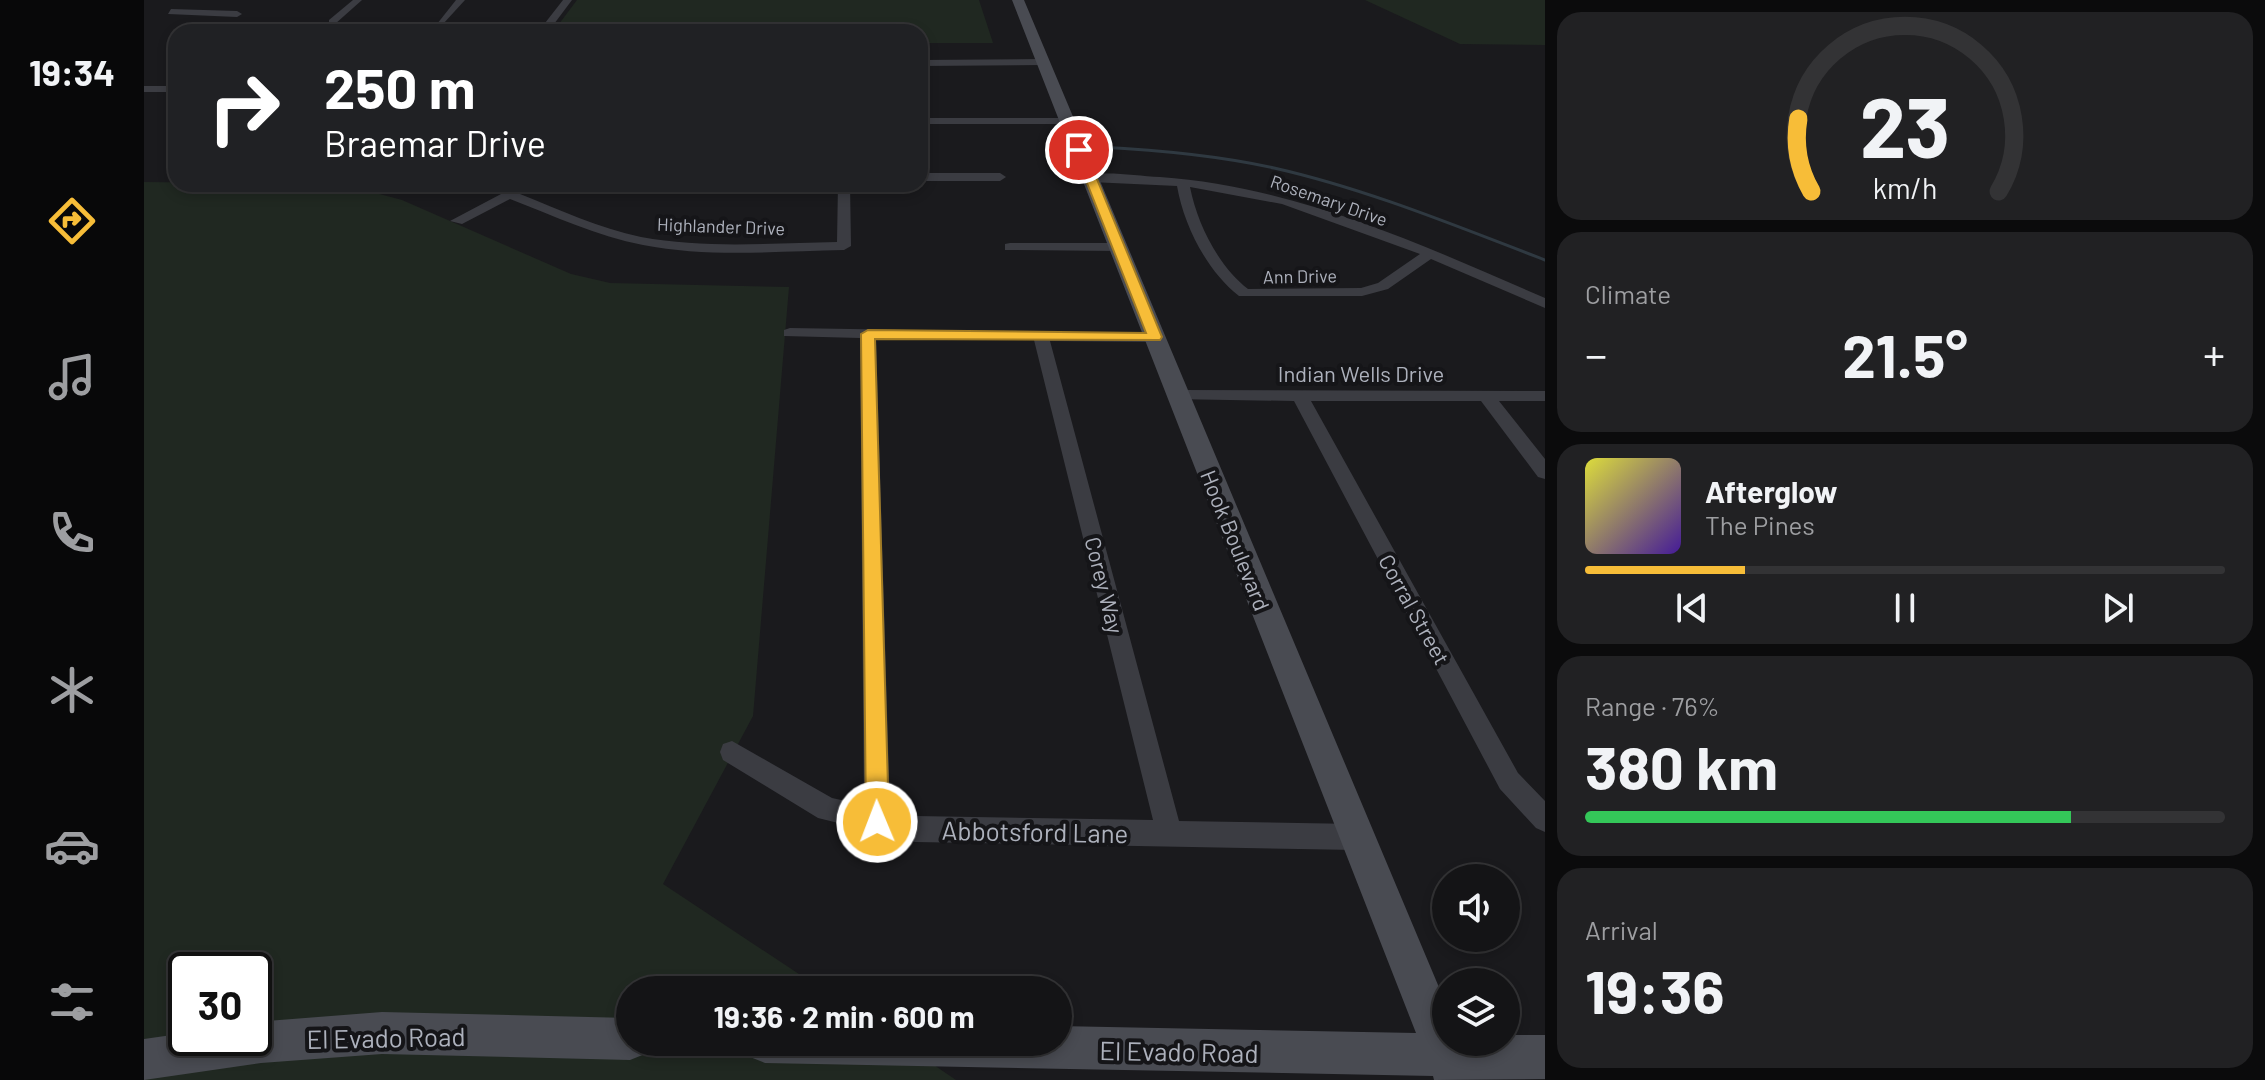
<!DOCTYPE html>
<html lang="en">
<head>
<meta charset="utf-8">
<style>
	:root { --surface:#141416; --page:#212123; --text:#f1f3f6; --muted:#9d9ea1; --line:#333335; --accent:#f7bd38 }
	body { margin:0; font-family:Barlow,sans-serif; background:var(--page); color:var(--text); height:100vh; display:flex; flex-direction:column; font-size:30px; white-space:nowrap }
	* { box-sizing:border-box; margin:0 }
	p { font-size:26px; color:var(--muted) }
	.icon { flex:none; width:44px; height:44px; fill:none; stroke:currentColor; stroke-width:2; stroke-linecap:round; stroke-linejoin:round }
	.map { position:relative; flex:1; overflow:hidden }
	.drawer { display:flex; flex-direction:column; gap:12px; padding:12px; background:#0b0b0c; width:720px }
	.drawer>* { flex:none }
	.hud { position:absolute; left:24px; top:24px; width:760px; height:168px; border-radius:24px; box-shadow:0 4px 12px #0003,0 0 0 2px var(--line); background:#202124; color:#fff; overflow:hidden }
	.tools { position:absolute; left:1288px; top:864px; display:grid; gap:16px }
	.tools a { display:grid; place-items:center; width:88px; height:88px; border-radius:50%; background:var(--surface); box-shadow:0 4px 12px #0003,0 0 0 2px var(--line); font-size:40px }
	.speed { position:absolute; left:24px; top:952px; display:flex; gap:16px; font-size:40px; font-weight:700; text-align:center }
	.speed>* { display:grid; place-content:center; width:104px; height:104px; border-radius:50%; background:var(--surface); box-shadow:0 4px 12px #0003,0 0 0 2px var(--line); line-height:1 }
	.speed .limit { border:4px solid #111; border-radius:12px; background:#fff; color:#111 }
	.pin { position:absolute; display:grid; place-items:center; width:68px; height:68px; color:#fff; margin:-34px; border:4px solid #fff; border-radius:50%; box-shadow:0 2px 8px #0007 }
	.me { position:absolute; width:88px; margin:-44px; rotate:359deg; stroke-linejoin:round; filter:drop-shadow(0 0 6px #0008) }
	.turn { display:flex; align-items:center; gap:28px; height:168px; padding:0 24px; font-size:36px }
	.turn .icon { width:104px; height:104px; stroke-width:2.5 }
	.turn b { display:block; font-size:56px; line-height:68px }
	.big { font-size:60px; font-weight:700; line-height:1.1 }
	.drawer .card { flex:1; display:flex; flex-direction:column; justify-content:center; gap:12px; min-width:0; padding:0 28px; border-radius:24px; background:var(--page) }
	.drawer .dial { align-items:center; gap:0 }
	.dial svg { height:208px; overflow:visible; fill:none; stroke:var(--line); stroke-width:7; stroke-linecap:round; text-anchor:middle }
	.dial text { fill:var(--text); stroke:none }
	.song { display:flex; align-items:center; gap:24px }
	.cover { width:96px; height:96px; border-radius:12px; background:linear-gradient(135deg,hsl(60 70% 55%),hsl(260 70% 35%)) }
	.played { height:8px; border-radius:4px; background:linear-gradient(90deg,var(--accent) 25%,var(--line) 25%) }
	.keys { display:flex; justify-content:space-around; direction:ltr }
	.heat { display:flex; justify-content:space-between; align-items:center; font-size:44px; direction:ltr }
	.charge { height:12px; border-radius:6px; background:linear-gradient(90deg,#34c759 76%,var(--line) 0) }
	.trip { position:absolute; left:472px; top:976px; width:456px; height:80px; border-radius:40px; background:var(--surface); box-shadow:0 4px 12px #0003,0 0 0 2px var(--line); font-weight:700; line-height:80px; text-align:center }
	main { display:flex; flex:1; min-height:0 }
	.dock { display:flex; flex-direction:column; width:144px; justify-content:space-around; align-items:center; background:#080809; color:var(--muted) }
	.dock .icon { width:56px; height:56px }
	.dock .on { color:var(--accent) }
	.dock b { font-size:36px; color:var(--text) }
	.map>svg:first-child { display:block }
	.green { fill:#202821; fill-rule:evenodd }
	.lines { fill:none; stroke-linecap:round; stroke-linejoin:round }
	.stream { stroke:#2f3941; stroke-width:3 }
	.street { fill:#3b3c42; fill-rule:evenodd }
	.secondary { fill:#494b52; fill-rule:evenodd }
	.route { fill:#f7bd38; stroke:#a17b24; stroke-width:2 }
	.labels { text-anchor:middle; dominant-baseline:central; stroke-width:8; stroke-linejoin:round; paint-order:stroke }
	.far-street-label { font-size:18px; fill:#adb1bc; stroke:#151518 }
	.street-label { font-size:22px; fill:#adb1bc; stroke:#151518 }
	.near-street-label { font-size:26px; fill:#adb1bc; stroke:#151518 }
</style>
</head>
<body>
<main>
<nav class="dock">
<b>19:34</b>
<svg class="icon on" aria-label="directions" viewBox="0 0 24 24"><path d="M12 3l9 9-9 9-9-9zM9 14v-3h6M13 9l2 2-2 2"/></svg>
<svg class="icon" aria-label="music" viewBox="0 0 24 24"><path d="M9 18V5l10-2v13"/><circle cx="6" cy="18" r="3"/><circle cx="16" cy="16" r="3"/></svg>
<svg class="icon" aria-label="phone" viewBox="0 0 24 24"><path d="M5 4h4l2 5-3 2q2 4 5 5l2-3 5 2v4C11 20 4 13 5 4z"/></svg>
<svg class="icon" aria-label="climate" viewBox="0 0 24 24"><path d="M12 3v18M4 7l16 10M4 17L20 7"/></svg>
<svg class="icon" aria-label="car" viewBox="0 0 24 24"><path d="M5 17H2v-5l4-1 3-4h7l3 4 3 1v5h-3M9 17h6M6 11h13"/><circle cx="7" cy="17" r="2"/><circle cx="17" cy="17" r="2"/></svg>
<svg class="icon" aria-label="filters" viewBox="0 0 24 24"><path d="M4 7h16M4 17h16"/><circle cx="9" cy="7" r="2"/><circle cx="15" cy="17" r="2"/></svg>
</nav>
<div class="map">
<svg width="1401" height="1080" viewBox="0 0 1401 1080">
	<rect width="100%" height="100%" fill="#1a1a1d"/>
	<g class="green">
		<path d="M 433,0 L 835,0 L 849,43 L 776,43 L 776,32 L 409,32 Z"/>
		<path d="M 1221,0 L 1401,0 L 1401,45 L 1316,44 Z"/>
		<path d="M 0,182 L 198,184 L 258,200 L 427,274 L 466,283 L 645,287 L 609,716 L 519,884 L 679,990 L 486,990 L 486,1042 L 756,1042 L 812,1080 L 0,1080 ZM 42,970 L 110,970 L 110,1038 L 42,1038 Z"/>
	</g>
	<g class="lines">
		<path class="stream" d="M 955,147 C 1014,150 1072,155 1130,168 C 1223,189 1312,226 1401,260"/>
		<g class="street">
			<path d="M 209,0 L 218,0 L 191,24 L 185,24 L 185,20 Z"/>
			<path d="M 312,0 L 321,0 L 299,24 L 293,24 Z"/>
			<path d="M 419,0 L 428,0 L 404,32 L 394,32 Z"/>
			<path d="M 27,9 L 93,11 L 98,14 L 93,17 L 24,14 Z"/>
			<path d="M 776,60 L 899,59 L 904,62 L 899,65 L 776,66 Z"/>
			<rect x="0" y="86" width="32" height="6"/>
			<path d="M 776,118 L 923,118 L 929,121 L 923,124 L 776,124 Z"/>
			<path d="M 776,173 L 856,173 L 862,177 L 856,181 L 776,181 Z"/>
			<path d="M 943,175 C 966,171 993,176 1016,177 C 1154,187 1276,244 1401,298 L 1401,308 L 1287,259 L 1244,289 L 1218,296 L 1095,296 C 1063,271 1040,226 1033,186 L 947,182 L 941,178 ZM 1046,187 L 1138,204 L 1276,254 L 1234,283 L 1217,288 L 1104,289 C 1074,266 1053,223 1046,187 Z"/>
			<path d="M 376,184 L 392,184 L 376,194 C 416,210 455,228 497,237 C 562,249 628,243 693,242 L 694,184 L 706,184 L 707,246 L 700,250 C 633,251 565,258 499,245 C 453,236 410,216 366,199 L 318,224 L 306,221 Z"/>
			<path d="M 866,243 L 975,243 L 982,247 L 975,251 L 861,250 L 861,244 Z"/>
			<path d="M 646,328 L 1017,334 L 1017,340 L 1011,342 L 906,341 L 1035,821 L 1212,824 L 1221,828 L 1225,837 L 1221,846 L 1212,850 L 771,842 L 674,818 L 579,760 L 576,752 L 579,744 L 588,741 L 688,798 L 720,805 L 716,338 L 640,336 L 640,330 ZM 732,339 L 890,340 L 1009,820 L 771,816 L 746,811 Z"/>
			<path d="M 1034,390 L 1401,391 L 1401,401 L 1355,401 L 1401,459 L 1401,479 L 1394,477 L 1337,401 L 1167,401 L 1374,773 L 1401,801 L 1401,832 L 1392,828 L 1356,789 L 1150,401 L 1028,399 L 1026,395 Z"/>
		</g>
		<g class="secondary">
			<path d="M 868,0 L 880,0 L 1302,1004 L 1302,1042 L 1362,1042 L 1362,1035 L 1401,1035 L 1401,1079 L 1290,1080 L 1289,1076 L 621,1063 L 606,1057 L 600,1042 L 914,1042 L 914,1026 L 1272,1033 Z"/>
			<path d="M 238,1012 L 486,1018 L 486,1042 L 506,1042 L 501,1054 L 486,1060 L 238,1054 L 117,1063 L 0,1080 L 0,1039 L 42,1033 L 42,1038 L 110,1038 L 110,1022 Z"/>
		</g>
	</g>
	<path class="route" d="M 935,146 L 941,150 L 1018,337 L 1016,340 L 731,339 L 745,822 L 742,830 L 733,834 L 725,830 L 722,822 L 717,334 L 724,330 L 1002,333 L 930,150 Z"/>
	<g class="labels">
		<g class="far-street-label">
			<text transform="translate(1185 200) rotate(19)">Rosemary Drive</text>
			<text transform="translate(577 226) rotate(2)">Highlander Drive</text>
			<text transform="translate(1156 276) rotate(-1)">Ann Drive</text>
		</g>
		<g class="street-label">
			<text x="1217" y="373">Indian Wells Drive</text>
			<text transform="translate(1092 540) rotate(68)">Hook Boulevard</text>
			<text transform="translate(961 585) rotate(76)">Corey Way</text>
			<text transform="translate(1271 609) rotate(61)">Corral Street</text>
		</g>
		<g class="near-street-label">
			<text transform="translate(891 831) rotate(1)">Abbotsford Lane</text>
			<text transform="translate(242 1037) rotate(-1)">El Evado Road</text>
			<text transform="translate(1035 1051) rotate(1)">El Evado Road</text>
		</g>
	</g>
</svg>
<div class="tools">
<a><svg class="icon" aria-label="sound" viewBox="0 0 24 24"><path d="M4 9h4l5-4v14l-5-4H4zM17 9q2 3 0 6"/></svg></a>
<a><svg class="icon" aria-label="layers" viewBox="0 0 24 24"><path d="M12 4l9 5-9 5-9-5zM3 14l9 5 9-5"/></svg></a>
</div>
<div class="speed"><div class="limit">30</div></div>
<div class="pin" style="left:935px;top:150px;background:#d93025"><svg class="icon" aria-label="arrive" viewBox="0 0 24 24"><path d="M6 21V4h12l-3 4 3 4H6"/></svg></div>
<svg class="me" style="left:733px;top:822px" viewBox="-20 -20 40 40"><circle r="17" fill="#f7bd38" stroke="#fff" stroke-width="3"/><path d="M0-11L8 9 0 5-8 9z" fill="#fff"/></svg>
<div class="trip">19:36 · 2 min · 600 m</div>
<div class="hud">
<div class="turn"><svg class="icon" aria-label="right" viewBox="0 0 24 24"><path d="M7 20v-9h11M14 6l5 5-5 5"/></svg><div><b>250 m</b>Braemar Drive</div></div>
</div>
</div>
<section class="drawer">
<div class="card dial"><svg viewBox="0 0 100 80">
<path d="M14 69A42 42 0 1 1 86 69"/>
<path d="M14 69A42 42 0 0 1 9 41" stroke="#f7bd38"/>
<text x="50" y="56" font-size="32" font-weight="700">23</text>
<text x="50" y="72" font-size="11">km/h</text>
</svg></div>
<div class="card"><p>Climate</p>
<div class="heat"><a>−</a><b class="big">21.5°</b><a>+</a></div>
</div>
<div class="card">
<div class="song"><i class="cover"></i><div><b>Afterglow</b><p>The Pines</p></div></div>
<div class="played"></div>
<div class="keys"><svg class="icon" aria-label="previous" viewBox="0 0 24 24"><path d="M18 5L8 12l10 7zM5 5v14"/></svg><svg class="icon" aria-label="pause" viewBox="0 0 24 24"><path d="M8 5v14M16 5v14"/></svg><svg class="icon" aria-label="next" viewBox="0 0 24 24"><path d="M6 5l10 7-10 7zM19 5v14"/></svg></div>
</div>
<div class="card"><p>Range · 76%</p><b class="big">380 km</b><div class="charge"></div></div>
<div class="card"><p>Arrival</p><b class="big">19:36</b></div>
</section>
</main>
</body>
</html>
